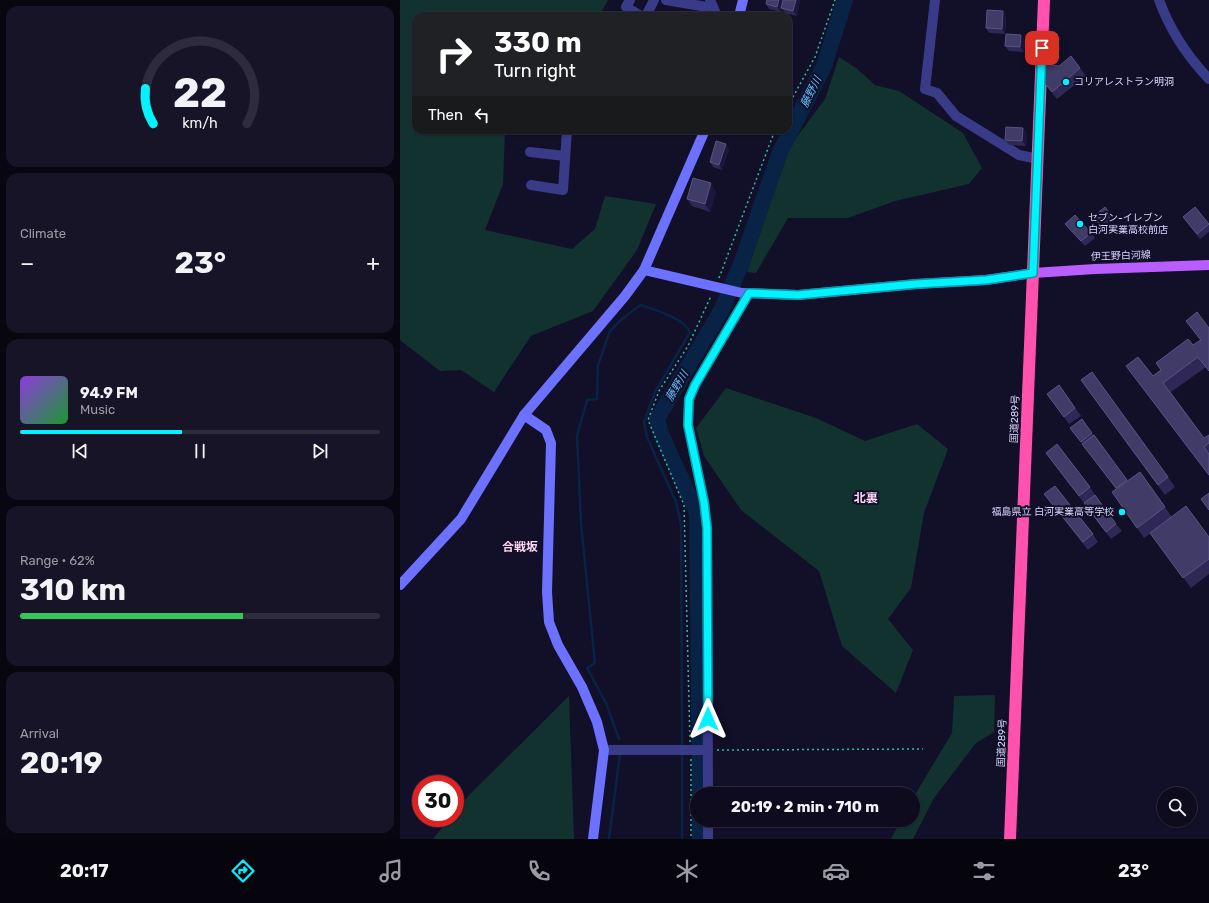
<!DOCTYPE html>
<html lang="en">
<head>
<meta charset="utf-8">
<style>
	:root { --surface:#0e0b1e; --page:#171427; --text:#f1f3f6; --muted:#9b9ba4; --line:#2e2b3c; --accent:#02f3ff }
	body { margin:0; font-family:Rubik,"Noto Sans JP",sans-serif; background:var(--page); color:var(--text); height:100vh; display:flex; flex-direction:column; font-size:15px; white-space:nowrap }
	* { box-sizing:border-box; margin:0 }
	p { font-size:13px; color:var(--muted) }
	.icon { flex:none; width:22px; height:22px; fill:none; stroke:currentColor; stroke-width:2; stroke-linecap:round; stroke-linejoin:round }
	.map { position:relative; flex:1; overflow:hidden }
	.panel { display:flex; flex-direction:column; gap:6px; padding:6px; background:#080610; width:400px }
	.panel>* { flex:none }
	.guide { position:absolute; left:12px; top:12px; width:380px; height:122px; border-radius:12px; box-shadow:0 1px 3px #0004,0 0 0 1px var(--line); background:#202124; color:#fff; overflow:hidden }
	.buttons { position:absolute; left:757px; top:787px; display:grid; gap:8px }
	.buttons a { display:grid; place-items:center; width:40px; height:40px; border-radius:50%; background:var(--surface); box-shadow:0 1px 3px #0004,0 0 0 1px var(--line); font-size:20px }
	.speed { position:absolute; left:12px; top:775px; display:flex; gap:8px; font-size:20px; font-weight:700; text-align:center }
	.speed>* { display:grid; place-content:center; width:52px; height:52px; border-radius:50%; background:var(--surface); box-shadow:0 1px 3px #0004,0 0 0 1px var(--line); line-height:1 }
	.speed .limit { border:6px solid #d22; background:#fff; color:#111 }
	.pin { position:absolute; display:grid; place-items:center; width:34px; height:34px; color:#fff; margin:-17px; border-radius:8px; box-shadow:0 2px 6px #0006 }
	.me { position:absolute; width:44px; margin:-22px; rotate:0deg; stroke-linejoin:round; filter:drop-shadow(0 0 3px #0008) }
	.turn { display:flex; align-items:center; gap:14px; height:84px; padding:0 16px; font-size:18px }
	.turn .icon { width:52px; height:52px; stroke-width:2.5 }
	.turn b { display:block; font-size:28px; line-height:34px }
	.then { display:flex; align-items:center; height:38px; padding:0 16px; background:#0003; gap:8px; font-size:15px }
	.big { font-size:30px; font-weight:700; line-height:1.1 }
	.panel .card { flex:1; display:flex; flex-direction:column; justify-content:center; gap:6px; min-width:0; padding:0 14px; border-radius:12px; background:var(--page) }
	.panel .dial { align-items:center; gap:0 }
	.dial svg { height:104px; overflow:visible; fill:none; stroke:var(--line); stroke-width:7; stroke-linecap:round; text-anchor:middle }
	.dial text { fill:var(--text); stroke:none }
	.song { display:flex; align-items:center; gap:12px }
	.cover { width:48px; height:48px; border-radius:6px; background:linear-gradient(135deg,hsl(270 70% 55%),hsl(130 70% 35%)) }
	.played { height:4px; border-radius:2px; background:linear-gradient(90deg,var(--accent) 45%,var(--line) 45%) }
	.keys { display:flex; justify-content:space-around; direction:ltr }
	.heat { display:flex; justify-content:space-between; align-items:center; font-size:22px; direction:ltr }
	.charge { height:6px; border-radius:3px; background:linear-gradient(90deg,#34c759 62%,var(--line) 0) }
	.trip { position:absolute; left:290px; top:787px; width:230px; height:40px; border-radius:20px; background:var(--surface); box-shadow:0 1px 3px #0004,0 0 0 1px var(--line); font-weight:700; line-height:40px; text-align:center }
	.menu { display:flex; height:64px; justify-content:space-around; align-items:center; background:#06040c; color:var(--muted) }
	.menu .icon { width:28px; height:28px }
	.menu .active { color:var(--accent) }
	.menu b { font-size:18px; color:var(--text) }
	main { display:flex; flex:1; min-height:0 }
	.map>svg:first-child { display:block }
	.green { fill:#12322f }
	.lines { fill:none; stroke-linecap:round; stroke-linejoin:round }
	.stream { stroke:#092347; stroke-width:2.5 }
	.river { stroke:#092347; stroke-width:16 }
	.path { stroke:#2dbcac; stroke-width:1.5; stroke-dasharray:2 3; stroke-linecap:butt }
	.street { stroke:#393a88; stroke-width:10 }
	.secondary { stroke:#6d71ff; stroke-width:10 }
	.primary { stroke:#ba5dff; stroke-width:10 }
	.highway { stroke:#ff51ad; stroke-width:12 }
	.wall { fill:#2f2856 }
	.shaded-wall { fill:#1c163c }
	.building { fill:#413b68; stroke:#595380 }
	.route-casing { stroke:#019ea6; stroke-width:10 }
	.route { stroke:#02f3ff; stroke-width:7 }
	.poi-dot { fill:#02f3ff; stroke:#120f28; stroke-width:1.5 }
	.labels { text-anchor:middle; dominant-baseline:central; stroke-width:4; stroke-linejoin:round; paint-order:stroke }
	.poi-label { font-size:10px; fill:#d8d6ff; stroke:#120f28; text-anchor:start }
	.street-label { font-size:10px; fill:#d8d6ff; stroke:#120f28 }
	.water-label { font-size:11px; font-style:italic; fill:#64bfff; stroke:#120f28 }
	.quarter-label { font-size:12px; font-weight:bold; fill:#ffd8f3; stroke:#120f28 }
</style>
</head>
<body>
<main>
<section class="panel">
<div class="card dial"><svg viewBox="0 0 100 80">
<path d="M14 69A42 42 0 1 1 86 69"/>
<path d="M14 69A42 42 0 0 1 8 42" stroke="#02f3ff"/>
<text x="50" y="56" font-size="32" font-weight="700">22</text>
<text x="50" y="72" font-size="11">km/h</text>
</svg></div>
<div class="card"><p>Climate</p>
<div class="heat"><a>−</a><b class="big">23°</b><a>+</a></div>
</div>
<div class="card">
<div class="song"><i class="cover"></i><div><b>94.9 FM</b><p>Music</p></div></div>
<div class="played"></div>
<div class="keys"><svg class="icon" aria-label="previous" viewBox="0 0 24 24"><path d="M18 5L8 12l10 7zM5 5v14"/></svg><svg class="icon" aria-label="pause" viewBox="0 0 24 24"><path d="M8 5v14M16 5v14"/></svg><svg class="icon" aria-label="next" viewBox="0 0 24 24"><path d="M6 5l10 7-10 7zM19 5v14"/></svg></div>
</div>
<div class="card"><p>Range · 62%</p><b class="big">310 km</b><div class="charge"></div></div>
<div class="card"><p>Arrival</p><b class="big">20:19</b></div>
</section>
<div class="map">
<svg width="809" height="839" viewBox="0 0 809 839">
	<rect width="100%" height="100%" fill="#120f28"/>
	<g class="green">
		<path d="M 0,0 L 208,0 L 199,16 L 16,16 L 16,130 L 105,130 L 103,184 L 85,230 L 172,249 L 195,229 L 205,196 L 256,204 L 237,250 L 193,311 L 131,336 L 94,392 L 61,370 L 40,371 L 0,340 Z"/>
		<path d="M 439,57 L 456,68 L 475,85 L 499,91 L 563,133 L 582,168 L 569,184 L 495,201 L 448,218 L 388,218 L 356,273 L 347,272 L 390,146 L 425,99 Z"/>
		<path d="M 326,388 L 416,418 L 465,441 L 517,424 L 548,449 L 524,513 L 511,588 L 488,619 L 513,650 L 496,693 L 442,646 L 419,571 L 341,510 L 304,456 L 296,428 Z"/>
		<path d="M 595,695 L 594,732 L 576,743 L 534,798 L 513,839 L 491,839 L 501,820 L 513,820 L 513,798 L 552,733 L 554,696 Z"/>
		<path d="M 169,696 L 174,839 L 33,839 L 50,818 L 55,818 L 55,812 L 69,795 Z"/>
	</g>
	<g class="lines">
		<g class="stream">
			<path d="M 219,739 L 206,703 L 187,668 L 195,663 L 181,523 L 177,436 L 187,400 L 197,399 L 198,365 L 210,331 L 223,318 L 241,305 C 257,311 282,317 290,332 L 255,392 L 244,422 L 247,437 L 276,502 L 281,524 L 282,744"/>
			<path d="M 209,839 L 220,754"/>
			<path d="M 282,839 L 282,753"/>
		</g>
		<g class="river">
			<path d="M 300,794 L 297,513 L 261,434 L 257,419 L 321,311 L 341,264 L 380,152 L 424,66 L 445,0"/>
			<path d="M 300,820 L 300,839"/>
		</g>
		<g class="path">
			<path d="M 388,106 L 415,57 L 435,0"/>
			<path d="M 319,278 L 375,130"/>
			<path d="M 290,742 L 284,505 L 248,420 L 259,391 L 288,346 L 311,296"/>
			<path d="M 317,750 L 523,749"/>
			<path d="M 291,759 L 291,839"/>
		</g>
		<g class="street">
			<path d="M 230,0 L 226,7 L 241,16"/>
			<path d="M 266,0 L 313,8"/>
			<path d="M 310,0 L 317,16"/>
			<path d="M 535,0 L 525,89 L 537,93 L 556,116 L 619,155 L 638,159"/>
			<path d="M 759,0 C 770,30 786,55 809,79"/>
			<path d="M 246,16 L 254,0"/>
			<path d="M 130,152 L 165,156"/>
			<path d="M 131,185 L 163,190 L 167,130"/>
			<path d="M 204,750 L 308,750"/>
			<path d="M 308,794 L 307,528 L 304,502 L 288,425 L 289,399 L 295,385 L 349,293"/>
			<path d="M 308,820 L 308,839"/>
		</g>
		<g class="secondary">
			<path d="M 339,16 L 343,0"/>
			<path d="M 244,270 L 342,293 L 398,295 L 517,284 L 586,280 L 633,273"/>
			<path d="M 124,415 L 146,430 L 151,443 L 147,592 L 149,622 L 158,645 L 182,687 L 197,722 L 204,750 L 193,839"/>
			<path d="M 0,585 L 61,519 L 124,415 L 225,296 L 244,270 L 305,130"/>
		</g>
		<path class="primary" d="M 633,273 L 695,269 L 809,265"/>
		<path class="highway" d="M 610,839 L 644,0"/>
	</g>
	<g class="wall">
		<path d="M 400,0 L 397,16 L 385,13 L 382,8 L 381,12 L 369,9 L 366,4 Z"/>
		<path d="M 606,16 L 605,34 L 589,33 L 586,28 Z"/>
		<path d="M 625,40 L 624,52 L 609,51 L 605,46 Z"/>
		<path d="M 680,68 L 686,76 L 657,99 L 643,81 Z"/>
		<path d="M 627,133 L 626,146 L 609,145 L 605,140 Z"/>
		<path d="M 329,149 L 322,170 L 313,167 L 310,162 Z"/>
		<path d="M 316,191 L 310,212 L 292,206 L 287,199 Z"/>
		<path d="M 710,214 L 714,219 L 703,229 L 693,217 Z"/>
		<path d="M 783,217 L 809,224 L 809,232 L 800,239 Z"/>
		<path d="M 665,224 L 691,233 L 695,238 L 685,246 L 669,229 Z"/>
		<path d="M 797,312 L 806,367 L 771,392 L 804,438 L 809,435 L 809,476 L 726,366 L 753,376 L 761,370 L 756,363 L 793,345 L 800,340 L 786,321 Z"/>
		<path d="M 692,372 L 775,487 L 765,495 L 681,380 Z"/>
		<path d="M 659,385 L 681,416 L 669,424 L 647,394 Z"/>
		<path d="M 674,433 L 692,433 L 728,481 L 740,472 L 772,517 L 809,537 L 809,574 L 791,588 L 751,533 L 744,538 L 712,492 L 716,489 Z"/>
		<path d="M 646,453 L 690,487 L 695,495 L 684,503 Z"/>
		<path d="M 644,494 L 693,534 L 698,542 L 688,550 Z"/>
		<path d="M 690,511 L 716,524 L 722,531 L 711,539 Z"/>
	</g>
	<g class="shaded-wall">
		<path d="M 379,0 L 384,0 L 381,12 L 377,7 Z"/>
		<path d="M 396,0 L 400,0 L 397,16 L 393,11 Z"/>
		<path d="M 603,11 L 606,16 L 605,34 L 602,29 Z"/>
		<path d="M 621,35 L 625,40 L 624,52 L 620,47 Z"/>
		<path d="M 623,128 L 627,133 L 626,146 L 622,141 Z"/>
		<path d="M 326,144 L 329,149 L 322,170 L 319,165 Z"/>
		<path d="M 311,183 L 316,191 L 310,212 L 305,204 Z"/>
	</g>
	<g class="building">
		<path d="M 367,0 L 379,0 L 377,7 L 366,4 Z"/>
		<path d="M 383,0 L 396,0 L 393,11 L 381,8 Z"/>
		<path d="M 587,10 L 603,11 L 602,29 L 586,28 Z"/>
		<path d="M 606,34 L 621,35 L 620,47 L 605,46 Z"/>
		<path d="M 671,56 L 680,68 L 652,92 L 643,81 L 644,64 L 659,66 Z"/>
		<path d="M 606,127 L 623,128 L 622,141 L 605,140 Z"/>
		<path d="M 316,141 L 326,144 L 319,165 L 310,162 Z"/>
		<path d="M 293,178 L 311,183 L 305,204 L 287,199 Z"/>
		<path d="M 705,207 L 710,214 L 699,224 L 693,217 Z"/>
		<path d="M 795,207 L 809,224 L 797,234 L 783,217 Z"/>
		<path d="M 675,215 L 691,233 L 681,241 L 665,224 Z"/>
		<path d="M 797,312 L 809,328 L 809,371 L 798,357 L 763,383 L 804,438 L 809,435 L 809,443 L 804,447 L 809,454 L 809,475 L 726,366 L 738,357 L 753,376 L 761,370 L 756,363 L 788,339 L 793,345 L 801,340 L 786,321 Z"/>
		<path d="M 692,372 L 768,477 L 758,485 L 681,380 Z"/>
		<path d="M 659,385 L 675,408 L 664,417 L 647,394 Z"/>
		<path d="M 682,419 L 692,433 L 681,442 L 670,428 Z"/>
		<path d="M 694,435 L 727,480 L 716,488 L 682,444 Z"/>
		<path d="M 657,444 L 690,487 L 679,496 L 646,453 Z"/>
		<path d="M 740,472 L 765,507 L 737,528 L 712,492 Z"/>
		<path d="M 655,486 L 693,534 L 683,542 L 644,494 Z"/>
		<path d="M 809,493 L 809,510 L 801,499 Z"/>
		<path d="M 695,495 L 716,524 L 706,532 L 684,503 Z"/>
		<path d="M 786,506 L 809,537 L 809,559 L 783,578 L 750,533 Z"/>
	</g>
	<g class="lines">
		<defs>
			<path id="route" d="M 308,719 L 307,528 L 304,502 L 288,425 L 289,399 L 295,385 L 349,293 L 398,295 L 516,284 L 586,280 L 633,273 L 642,48"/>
		</defs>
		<use href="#route" class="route-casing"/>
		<use href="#route" class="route"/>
	</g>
	<g class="poi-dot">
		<circle cx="666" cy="82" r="4"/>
		<circle cx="680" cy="224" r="4"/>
		<circle cx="722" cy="512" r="4"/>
	</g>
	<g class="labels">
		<g class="poi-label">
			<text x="674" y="82">コリアレストラン明洞</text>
			<text x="688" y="218">セブン-イレブン<tspan x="688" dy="12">白河実業高校前店</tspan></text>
			<text x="714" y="512" text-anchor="end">福島県立 白河実業高等学校</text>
		</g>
		<g class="street-label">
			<text transform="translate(721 256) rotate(-2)">伊王野白河線</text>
			<text transform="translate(615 419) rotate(-88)">国道289号</text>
			<text transform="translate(602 743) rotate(-88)">国道289号</text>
		</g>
		<g class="water-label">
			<text transform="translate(411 92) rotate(-63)">藤野川</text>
			<text transform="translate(277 386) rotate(-59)">藤野川</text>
		</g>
		<g class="quarter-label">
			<text x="466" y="498">北裏</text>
			<text x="120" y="547">合戦坂</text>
		</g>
	</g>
</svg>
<div class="buttons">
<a><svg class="icon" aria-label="search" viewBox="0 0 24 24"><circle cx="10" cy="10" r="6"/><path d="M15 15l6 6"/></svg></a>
</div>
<div class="speed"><div class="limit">30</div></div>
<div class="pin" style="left:642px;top:48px;background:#d93025"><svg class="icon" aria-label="arrive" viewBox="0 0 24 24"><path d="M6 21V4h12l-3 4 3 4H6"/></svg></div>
<svg class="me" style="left:308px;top:719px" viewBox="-20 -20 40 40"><path d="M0-17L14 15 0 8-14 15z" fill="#02f3ff" stroke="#fff" stroke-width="4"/></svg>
<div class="trip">20:19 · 2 min · 710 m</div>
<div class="guide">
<div class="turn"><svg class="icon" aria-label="right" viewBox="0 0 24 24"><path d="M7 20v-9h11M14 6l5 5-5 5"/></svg><div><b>330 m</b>Turn right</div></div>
<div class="then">Then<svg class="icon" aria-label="left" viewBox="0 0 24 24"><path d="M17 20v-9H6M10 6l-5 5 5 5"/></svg></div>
</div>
</div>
</main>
<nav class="menu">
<b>20:17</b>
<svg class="icon active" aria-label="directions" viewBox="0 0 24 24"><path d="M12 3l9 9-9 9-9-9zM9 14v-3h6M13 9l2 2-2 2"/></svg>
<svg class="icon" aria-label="music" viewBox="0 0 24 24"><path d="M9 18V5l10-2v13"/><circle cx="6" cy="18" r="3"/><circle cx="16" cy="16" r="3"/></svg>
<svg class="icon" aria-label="phone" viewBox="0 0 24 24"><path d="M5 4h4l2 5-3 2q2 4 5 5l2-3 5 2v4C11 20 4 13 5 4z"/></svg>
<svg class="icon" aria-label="climate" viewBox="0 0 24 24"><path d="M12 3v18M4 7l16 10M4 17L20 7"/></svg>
<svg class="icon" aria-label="car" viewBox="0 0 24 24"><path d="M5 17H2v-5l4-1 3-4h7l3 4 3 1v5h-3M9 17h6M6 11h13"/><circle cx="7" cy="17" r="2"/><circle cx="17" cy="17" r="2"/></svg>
<svg class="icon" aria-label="filters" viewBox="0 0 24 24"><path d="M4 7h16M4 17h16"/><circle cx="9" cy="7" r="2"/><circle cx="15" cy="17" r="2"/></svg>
<b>23°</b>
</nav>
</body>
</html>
